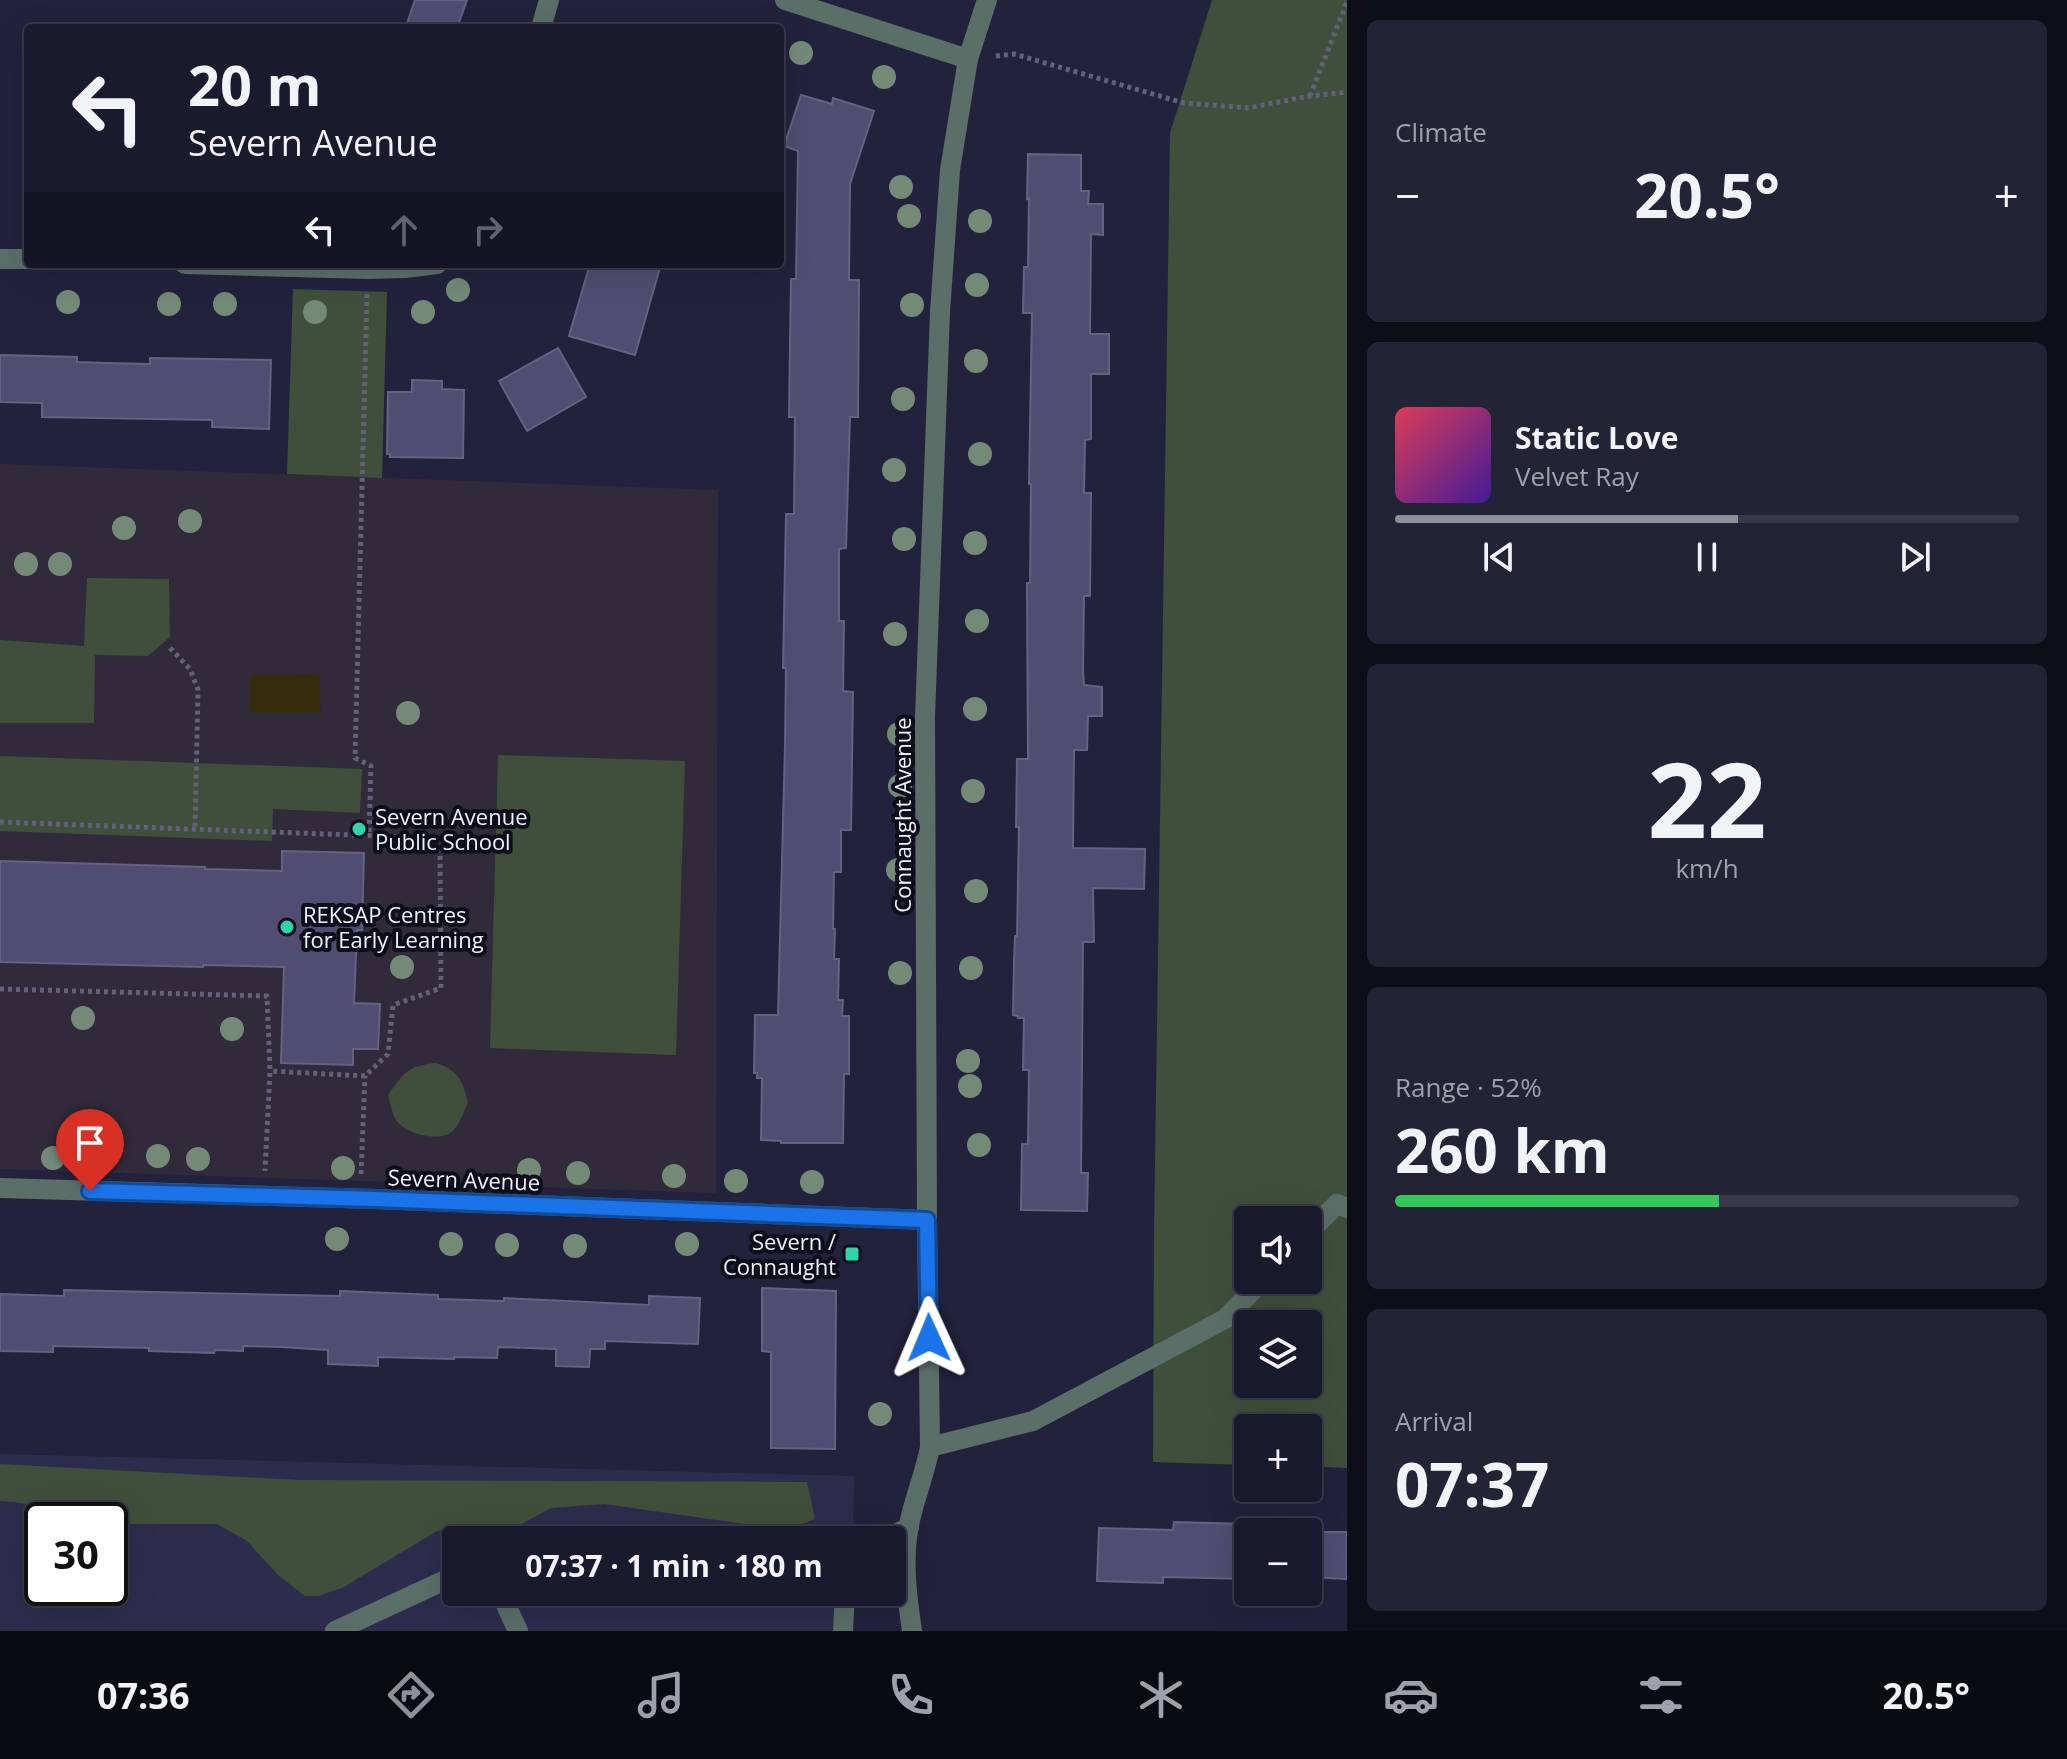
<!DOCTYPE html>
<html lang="en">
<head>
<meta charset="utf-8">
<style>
	:root { --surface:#1a1a2e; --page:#232336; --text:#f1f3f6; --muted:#9fa1aa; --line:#38384a; --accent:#8c9099 }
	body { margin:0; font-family:"Open Sans",sans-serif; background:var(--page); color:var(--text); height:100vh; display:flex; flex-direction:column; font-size:30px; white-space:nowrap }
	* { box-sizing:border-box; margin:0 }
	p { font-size:26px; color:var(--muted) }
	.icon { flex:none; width:44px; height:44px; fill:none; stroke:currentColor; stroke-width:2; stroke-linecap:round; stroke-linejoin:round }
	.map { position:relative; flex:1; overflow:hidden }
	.sheet { display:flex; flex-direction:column; gap:20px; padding:20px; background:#0e0e19; width:720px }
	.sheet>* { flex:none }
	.hud { position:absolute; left:24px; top:24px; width:760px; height:244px; border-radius:8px; box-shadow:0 8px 32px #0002,0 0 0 2px var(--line); background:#1a1a2e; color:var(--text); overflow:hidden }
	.tools { position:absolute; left:1234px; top:1206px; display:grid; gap:16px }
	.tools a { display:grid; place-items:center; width:88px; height:88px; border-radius:8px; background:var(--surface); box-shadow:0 8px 32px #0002,0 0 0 2px var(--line); font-size:40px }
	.speed { position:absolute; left:24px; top:1502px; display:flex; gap:16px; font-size:40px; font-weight:700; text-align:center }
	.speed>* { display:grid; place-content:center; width:104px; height:104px; border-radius:50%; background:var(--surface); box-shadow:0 8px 32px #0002,0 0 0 2px var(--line); line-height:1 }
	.speed .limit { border:4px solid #111; border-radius:12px; background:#fff; color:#111 }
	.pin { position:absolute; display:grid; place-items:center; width:68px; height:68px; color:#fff; margin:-82px -34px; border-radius:50% 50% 50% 0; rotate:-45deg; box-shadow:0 0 8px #0007 }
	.pin .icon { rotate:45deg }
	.me { position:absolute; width:88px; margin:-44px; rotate:359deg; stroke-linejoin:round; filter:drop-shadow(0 0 6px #0008) }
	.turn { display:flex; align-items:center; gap:28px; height:168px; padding:0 32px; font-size:36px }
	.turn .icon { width:104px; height:104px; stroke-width:2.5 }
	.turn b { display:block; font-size:56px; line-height:68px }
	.lanes { display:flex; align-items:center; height:76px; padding:0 32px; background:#0003; justify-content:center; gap:40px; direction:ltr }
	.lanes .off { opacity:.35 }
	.big { font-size:60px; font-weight:700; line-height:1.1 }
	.sheet .tile { flex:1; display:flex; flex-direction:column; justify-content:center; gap:12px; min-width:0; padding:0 28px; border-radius:12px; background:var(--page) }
	.sheet .dial { align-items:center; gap:0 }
	.dial b { font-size:104px; line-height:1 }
	.song { display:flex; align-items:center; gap:24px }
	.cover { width:96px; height:96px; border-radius:12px; background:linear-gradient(135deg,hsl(350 70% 55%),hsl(260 70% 35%)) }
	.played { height:8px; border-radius:4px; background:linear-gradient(90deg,var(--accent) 55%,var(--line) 55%) }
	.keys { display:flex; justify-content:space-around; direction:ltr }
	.heat { display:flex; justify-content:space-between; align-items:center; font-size:44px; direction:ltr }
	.charge { height:12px; border-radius:6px; background:linear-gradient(90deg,#34c759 52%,var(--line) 0) }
	.trip { position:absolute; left:442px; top:1526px; width:464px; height:80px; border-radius:8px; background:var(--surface); box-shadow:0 8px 32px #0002,0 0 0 2px var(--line); font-weight:700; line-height:80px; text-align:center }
	.dock { display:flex; height:128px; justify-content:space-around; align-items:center; background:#0a0a12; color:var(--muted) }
	.dock .icon { width:56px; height:56px }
	.dock .active { color:var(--accent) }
	.dock b { font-size:36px; color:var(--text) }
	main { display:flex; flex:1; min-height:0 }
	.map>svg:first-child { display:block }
	.built { fill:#2d2c4d; fill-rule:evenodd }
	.education { fill:#302a3a }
	.green { fill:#404f3b; fill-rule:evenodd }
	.sand { fill:#352d0c }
	.building { fill:#514d72; stroke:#656281; stroke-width:2 }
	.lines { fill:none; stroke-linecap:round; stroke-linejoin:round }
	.path { stroke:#626178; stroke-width:5; stroke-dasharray:4 4; stroke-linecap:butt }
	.service { stroke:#5a6f68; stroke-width:20 }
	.minor { stroke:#5a6f68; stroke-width:20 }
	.tree { fill:#738a77 }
	.route-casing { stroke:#114b97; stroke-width:20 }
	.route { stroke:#1a73e8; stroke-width:14 }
	.poi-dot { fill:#2ed4aa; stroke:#0e0e1a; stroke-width:3 }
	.labels { text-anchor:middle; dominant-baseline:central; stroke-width:8; stroke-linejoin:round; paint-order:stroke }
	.street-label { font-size:22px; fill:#efeffe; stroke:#0e0e1a }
	.poi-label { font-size:22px; fill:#efeffe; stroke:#0e0e1a; text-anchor:start }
</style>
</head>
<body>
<main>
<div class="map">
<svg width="1347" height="1631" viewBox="0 0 1347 1631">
	<rect width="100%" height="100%" fill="#23223d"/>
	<path class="built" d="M 0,1454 L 854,1476 L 853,1540 L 456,1540 L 456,1592 L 852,1592 L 851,1631 L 0,1631 ZM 42,1520 L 110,1520 L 110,1588 L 42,1588 Z"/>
	<path class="education" d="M 0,464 L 718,490 L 716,1193 L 0,1169 Z"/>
	<g class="green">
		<path d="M 1212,0 L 1347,0 L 1347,1468 L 1308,1466 L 1308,1428 L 1248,1428 L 1248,1465 L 1153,1462 L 1154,1231 L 1170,133 ZM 1248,1220 L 1308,1220 L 1308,1280 L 1248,1280 ZM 1248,1324 L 1308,1324 L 1308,1384 L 1248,1384 Z"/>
		<path d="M 293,289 L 387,292 L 382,478 L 287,474 Z"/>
		<path d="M 87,578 L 169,579 L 170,637 L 148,656 L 95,655 L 94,723 L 0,723 L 0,640 L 84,646 Z"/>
		<path d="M 498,755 L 685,761 L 676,1055 L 490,1048 Z"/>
		<path d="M 0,756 L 362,769 L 360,813 L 273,809 L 272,841 L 0,831 Z"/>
		<path d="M 436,1063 C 459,1071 462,1080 468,1102 C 464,1111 460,1124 453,1131 C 440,1143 405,1134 396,1120 C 392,1113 390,1102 388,1095 C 404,1073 407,1066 436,1063 Z"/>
		<path d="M 0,1464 L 300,1480 L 807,1482 L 815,1519 L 787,1530 L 604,1504 L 551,1508 L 518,1526 L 498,1540 L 471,1540 L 449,1530 L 437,1531 L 342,1588 L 318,1596 L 305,1596 L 278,1575 L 247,1541 L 217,1524 L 130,1524 L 15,1502 L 0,1501 Z"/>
	</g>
	<path class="sand" d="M 319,674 L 321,713 L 250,713 L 250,675 Z"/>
	<g class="building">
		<path d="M 415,0 L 467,0 L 457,28 L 422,28 L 407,23 Z"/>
		<path d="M 801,95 L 832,104 L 833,98 L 874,111 L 850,184 L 849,280 L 859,280 L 858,417 L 850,417 L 846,548 L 839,549 L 839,621 L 844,621 L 843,691 L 853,692 L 851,830 L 841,830 L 841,872 L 834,872 L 833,929 L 835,929 L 834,959 L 839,959 L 838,1000 L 843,1000 L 842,1016 L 849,1016 L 849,1074 L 844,1074 L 843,1143 L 781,1143 L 781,1141 L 761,1140 L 762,1078 L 757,1078 L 757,1073 L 754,1073 L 755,1015 L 778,1015 L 785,746 L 786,668 L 783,668 L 786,514 L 794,514 L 795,417 L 789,417 L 790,343 L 791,279 L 796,279 L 798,151 L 784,146 Z"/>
		<path d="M 1028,154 L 1081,155 L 1081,191 L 1089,191 L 1088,204 L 1103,204 L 1103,235 L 1091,234 L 1090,334 L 1109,334 L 1109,374 L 1091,374 L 1091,439 L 1085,440 L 1084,493 L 1091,493 L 1090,596 L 1084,596 L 1083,671 L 1084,685 L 1102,687 L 1102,716 L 1088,716 L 1087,750 L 1074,750 L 1073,848 L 1145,849 L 1144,889 L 1093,888 L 1094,942 L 1083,942 L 1081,1173 L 1088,1173 L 1087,1211 L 1021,1210 L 1022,1144 L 1028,1144 L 1029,1070 L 1023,1070 L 1024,1018 L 1018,1018 L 1018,1016 L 1013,1015 L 1014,961 L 1015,936 L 1017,936 L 1019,827 L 1016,827 L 1017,759 L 1028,759 L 1027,583 L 1030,583 L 1031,484 L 1029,484 L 1032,313 L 1023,313 L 1024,267 L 1028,267 L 1029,198 L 1027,199 Z"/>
		<path d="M 590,264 L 661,264 L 635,355 L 569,336 Z"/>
		<path d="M 558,348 L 586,397 L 527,431 L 499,381 Z"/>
		<path d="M 0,355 L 77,357 L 77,362 L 106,363 L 150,364 L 150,358 L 271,360 L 269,429 L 212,427 L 212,420 L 42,417 L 42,403 L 0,402 Z"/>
		<path d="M 412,380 L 442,381 L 442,389 L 464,390 L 463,458 L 390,457 L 390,454 L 387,454 L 388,392 L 412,392 Z"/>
		<path d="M 282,851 L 364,853 L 362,930 L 357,930 L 354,1003 L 380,1004 L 378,1049 L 353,1049 L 353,1065 L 281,1063 L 284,967 L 203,965 L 203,967 L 0,962 L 0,861 L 205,867 L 205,869 L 282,871 Z"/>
		<path d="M 762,1288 L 836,1291 L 835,1449 L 771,1448 L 771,1352 L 762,1351 Z"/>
		<path d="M 64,1290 L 340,1296 L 340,1291 L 438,1295 L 438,1299 L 504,1301 L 504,1298 L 649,1305 L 649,1296 L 700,1298 L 698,1344 L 605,1341 L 605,1349 L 590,1349 L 589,1367 L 556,1366 L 556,1349 L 498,1347 L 497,1358 L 454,1357 L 454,1359 L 378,1357 L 378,1366 L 328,1364 L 328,1350 L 282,1347 L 243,1346 L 243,1351 L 215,1350 L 214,1353 L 149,1351 L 149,1348 L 53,1346 L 53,1352 L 0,1351 L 0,1294 L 64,1296 Z"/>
		<path d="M 1174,1522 L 1248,1524 L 1248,1579 L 1163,1577 L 1163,1583 L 1097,1581 L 1099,1528 L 1173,1530 Z"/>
		<path d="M 1308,1532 L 1347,1532 L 1347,1579 L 1308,1577 Z"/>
	</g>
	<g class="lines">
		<g class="path">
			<path d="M 996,56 L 1014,54 L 1184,103 L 1248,108 L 1310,96 L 1347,92"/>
			<path d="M 1310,96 L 1347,2"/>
			<path d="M 367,294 L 355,758 L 371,766 L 369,836"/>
			<path d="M 170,648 L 190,669 L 198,690 L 195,829"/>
			<path d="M 0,822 L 407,837 L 440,851 L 441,988 L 393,1005 L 388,1054 L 365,1076 L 270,1071"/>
			<path d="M 0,989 L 267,996 L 270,1071 L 265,1171"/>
			<path d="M 361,1174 L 365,1076"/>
		</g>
		<g class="service">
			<path d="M 1308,1233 L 1337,1204 L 1347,1208"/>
			<path d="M 930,1447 L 1033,1421 L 1225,1319 L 1263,1280"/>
			<path d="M 541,1540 C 570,1533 598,1535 626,1540"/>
			<path d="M 884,1540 L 909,1527"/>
			<path d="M 500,1592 L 518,1631"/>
			<path d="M 335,1631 L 456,1575"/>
			<path d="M 843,1631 L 845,1592"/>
		</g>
		<g class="minor">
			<path d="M 785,0 L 968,59"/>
			<path d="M 541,28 L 549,0"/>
			<path d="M 0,259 L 28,259"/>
			<path d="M 185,264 L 368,269 L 405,268 L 437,264"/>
			<path d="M 0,1188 L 375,1199 L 927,1220"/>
			<path d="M 912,1631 C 907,1597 902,1560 909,1525 C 914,1499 925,1474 930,1447 L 927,1220 L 925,717 L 940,312 L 950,170 L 968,59 L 987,0"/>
		</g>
	</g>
	<g class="tree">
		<circle cx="801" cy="53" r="12"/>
		<circle cx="884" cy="77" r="12"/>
		<circle cx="901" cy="187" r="12"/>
		<circle cx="909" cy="216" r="12"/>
		<circle cx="980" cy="221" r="12"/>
		<circle cx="977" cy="285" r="12"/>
		<circle cx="458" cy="290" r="12"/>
		<circle cx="68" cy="302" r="12"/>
		<circle cx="169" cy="304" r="12"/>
		<circle cx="225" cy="304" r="12"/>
		<circle cx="912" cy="305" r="12"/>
		<circle cx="315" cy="312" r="12"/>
		<circle cx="423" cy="312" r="12"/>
		<circle cx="976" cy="361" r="12"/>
		<circle cx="903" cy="399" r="12"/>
		<circle cx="980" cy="454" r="12"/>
		<circle cx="894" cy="470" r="12"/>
		<circle cx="190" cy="521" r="12"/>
		<circle cx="124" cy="528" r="12"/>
		<circle cx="904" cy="539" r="12"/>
		<circle cx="975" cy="543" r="12"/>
		<circle cx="26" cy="564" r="12"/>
		<circle cx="60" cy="564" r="12"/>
		<circle cx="977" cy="621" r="12"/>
		<circle cx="895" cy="634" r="12"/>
		<circle cx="975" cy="709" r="12"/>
		<circle cx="408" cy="713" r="12"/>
		<circle cx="899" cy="734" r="12"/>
		<circle cx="900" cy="786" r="12"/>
		<circle cx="973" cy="791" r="12"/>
		<circle cx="898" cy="870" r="12"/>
		<circle cx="976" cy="891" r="12"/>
		<circle cx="402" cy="967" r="12"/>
		<circle cx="971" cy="968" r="12"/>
		<circle cx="900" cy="973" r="12"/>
		<circle cx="83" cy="1018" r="12"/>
		<circle cx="232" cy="1029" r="12"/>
		<circle cx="968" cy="1061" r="12"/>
		<circle cx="970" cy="1086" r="12"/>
		<circle cx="979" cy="1145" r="12"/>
		<circle cx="107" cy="1153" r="12"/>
		<circle cx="158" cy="1156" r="12"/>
		<circle cx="53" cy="1158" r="12"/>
		<circle cx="198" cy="1159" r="12"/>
		<circle cx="343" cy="1168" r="12"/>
		<circle cx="529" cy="1170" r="12"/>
		<circle cx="578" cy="1173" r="12"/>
		<circle cx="674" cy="1176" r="12"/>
		<circle cx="736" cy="1181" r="12"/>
		<circle cx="812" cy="1182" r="12"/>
		<circle cx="337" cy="1239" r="12"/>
		<circle cx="451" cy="1244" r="12"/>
		<circle cx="687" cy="1244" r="12"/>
		<circle cx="507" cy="1245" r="12"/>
		<circle cx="575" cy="1246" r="12"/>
		<circle cx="880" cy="1414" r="12"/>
	</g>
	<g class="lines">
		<defs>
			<path id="route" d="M 90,1191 L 375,1199 L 927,1220 L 929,1338"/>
		</defs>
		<use href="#route" class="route-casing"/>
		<use href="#route" class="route"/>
	</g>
	<g class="poi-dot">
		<circle cx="359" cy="829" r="8"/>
		<circle cx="287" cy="927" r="8"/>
		<rect x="844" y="1246" width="16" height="16" rx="4"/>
	</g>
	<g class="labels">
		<g class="street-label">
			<text transform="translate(902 815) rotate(-90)">Connaught Avenue</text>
			<text transform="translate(464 1179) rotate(2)">Severn Avenue</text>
		</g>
		<g class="poi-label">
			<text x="375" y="816">Severn Avenue<tspan x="375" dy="25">Public School</tspan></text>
			<text x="303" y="914">REKSAP Centres<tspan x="303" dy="25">for Early Learning</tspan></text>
			<text x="836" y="1241" text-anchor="end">Severn /<tspan x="836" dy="25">Connaught</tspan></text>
		</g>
	</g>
</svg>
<div class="tools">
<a><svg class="icon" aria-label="sound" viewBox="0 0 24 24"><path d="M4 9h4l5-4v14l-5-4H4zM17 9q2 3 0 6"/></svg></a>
<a><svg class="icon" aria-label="layers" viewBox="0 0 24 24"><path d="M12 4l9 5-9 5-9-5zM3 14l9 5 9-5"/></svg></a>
<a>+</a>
<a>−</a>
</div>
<div class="speed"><div class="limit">30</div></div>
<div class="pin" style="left:90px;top:1191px;background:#d93025"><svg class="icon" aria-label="arrive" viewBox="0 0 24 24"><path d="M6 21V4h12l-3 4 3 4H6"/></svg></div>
<svg class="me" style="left:929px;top:1338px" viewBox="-20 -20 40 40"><path d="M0-17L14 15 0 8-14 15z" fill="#1a73e8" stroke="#fff" stroke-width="4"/></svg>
<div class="trip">07:37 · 1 min · 180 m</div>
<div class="hud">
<div class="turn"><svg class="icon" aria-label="left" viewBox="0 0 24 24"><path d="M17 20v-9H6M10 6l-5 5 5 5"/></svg><div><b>20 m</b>Severn Avenue</div></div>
<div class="lanes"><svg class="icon" aria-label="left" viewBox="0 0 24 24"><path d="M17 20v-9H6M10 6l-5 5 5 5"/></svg><svg class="icon off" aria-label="ahead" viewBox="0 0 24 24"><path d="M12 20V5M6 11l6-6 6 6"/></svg><svg class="icon off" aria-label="right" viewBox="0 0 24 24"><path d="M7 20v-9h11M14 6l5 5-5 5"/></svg></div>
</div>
</div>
<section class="sheet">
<div class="tile"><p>Climate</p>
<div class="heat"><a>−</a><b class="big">20.5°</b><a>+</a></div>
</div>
<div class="tile">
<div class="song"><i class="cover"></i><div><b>Static Love</b><p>Velvet Ray</p></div></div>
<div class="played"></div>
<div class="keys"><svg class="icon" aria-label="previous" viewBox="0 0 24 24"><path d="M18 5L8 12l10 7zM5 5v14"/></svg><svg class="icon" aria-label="pause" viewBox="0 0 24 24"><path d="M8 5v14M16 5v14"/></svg><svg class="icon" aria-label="next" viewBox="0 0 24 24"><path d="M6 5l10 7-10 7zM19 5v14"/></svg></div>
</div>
<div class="tile dial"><b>22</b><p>km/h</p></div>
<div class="tile"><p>Range · 52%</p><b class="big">260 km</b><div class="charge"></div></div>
<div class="tile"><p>Arrival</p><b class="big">07:37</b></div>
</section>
</main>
<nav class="dock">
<b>07:36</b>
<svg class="icon active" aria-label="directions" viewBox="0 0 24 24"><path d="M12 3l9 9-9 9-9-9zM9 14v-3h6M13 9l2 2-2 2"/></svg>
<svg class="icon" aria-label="music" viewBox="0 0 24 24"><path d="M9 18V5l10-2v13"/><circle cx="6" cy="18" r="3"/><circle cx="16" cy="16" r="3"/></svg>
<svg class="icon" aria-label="phone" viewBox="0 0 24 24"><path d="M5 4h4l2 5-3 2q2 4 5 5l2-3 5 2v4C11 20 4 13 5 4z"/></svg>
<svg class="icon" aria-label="climate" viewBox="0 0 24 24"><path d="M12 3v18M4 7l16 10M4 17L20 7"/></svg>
<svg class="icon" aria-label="car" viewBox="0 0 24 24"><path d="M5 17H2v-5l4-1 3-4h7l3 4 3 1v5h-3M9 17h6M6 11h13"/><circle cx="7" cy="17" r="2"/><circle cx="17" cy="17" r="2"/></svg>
<svg class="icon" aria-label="filters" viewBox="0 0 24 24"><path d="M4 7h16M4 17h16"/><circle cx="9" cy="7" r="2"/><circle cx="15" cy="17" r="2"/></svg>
<b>20.5°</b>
</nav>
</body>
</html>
